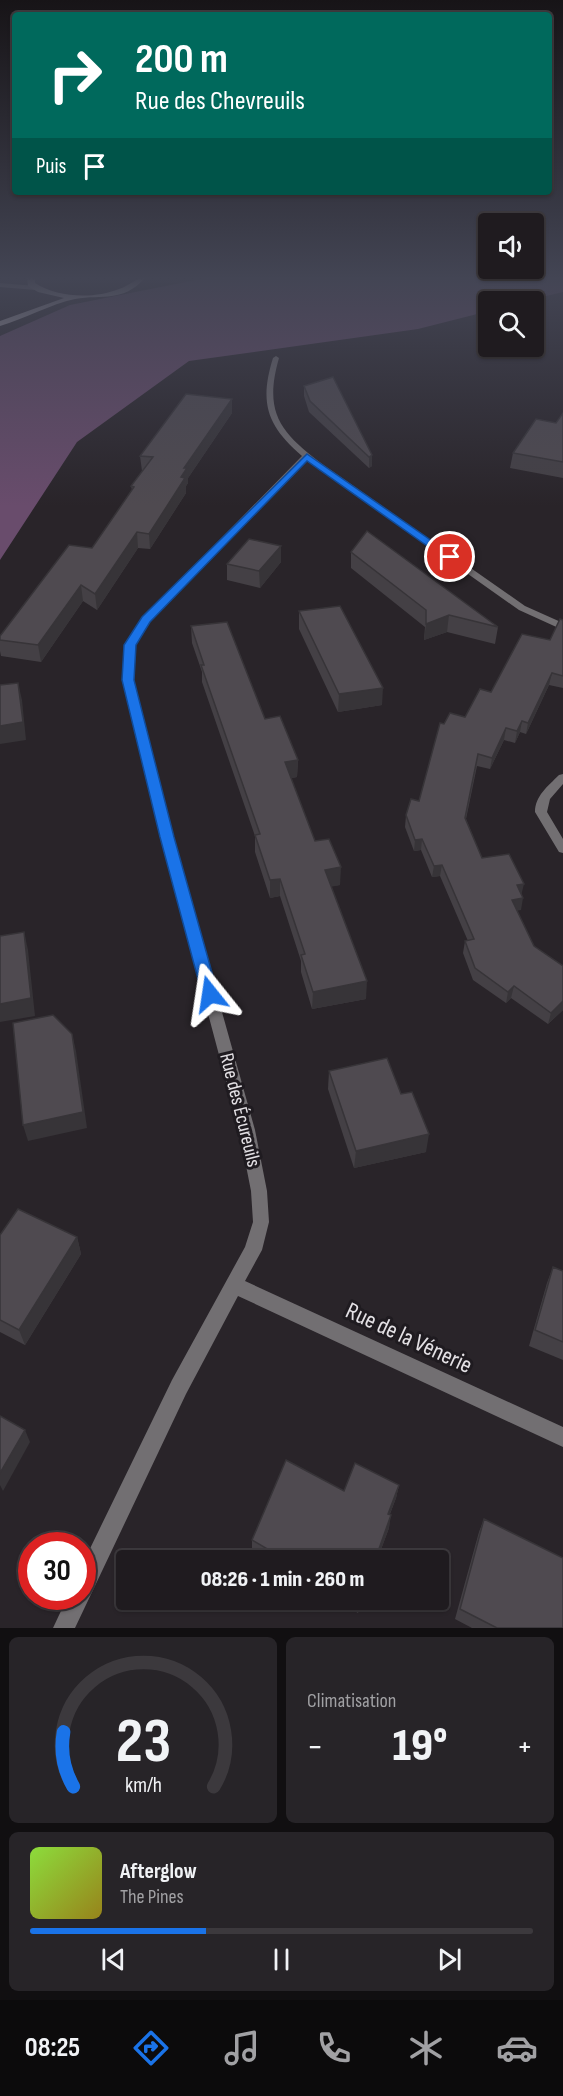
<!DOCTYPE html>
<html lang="fr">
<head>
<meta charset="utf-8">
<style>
	:root { --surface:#1f1b1f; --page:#272428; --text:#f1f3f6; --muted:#a1a1a4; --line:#3c393d; --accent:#1a73e8 }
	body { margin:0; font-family:"Sofia Sans Condensed",sans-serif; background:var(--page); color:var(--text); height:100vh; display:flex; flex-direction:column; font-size:22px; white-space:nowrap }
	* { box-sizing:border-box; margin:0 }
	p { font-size:20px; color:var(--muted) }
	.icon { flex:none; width:33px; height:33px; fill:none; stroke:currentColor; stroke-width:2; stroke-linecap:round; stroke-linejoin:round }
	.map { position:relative; height:1628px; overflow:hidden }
	.panel { display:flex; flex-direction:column; gap:9px; padding:9px; background:#110f11; flex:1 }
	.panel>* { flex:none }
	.hud { position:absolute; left:12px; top:12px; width:540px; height:183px; border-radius:6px; box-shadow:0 2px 4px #0004,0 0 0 2px var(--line); background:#00695c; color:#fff; overflow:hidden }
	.fabs { position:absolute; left:478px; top:213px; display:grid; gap:12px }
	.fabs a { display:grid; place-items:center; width:66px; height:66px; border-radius:6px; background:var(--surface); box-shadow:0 2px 4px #0004,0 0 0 2px var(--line); font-size:30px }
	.speed { position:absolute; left:18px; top:1532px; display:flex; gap:12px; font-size:30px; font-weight:700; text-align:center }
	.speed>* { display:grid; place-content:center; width:78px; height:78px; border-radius:50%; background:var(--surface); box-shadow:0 2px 4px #0004,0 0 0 2px var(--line); line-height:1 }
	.speed .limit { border:9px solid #d22; background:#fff; color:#111 }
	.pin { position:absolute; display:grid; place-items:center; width:51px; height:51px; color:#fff; margin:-26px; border:3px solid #fff; border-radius:50%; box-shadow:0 2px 6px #0007 }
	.me { position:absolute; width:66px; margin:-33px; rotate:345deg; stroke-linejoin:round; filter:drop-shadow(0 0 4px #0008) }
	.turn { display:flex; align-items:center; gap:21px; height:126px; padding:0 24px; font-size:27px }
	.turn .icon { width:78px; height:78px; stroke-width:2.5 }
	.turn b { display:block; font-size:42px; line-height:51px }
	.then { display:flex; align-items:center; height:57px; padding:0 24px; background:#0003; gap:12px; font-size:22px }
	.big { font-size:45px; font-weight:800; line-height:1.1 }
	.panel .card { flex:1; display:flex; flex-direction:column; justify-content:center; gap:9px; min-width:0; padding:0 21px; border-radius:9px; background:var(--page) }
	.panel .dial { align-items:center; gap:0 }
	.dial svg { height:156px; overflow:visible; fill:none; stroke:var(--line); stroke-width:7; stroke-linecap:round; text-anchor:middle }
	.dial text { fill:var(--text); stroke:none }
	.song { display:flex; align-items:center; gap:18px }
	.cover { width:72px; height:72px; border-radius:9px; background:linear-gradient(135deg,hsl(90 70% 55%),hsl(50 70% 35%)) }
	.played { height:6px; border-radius:3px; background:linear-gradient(90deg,var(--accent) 35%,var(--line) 35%) }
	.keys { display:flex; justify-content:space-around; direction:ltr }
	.heat { display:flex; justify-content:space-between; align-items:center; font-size:33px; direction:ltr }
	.panel .tiles { flex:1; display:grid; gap:9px; grid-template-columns:1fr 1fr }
	.card:last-child { grid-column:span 2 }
	.trip { position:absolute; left:116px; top:1550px; width:333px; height:60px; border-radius:6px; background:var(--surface); box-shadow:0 2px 4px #0004,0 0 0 2px var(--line); font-weight:800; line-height:60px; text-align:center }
	.tabs { display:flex; height:96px; justify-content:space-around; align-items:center; background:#0c0b0c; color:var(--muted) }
	.tabs .icon { width:42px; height:42px }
	.tabs .active { color:var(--accent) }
	.tabs b { font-size:27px; color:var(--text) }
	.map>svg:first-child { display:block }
	.forest { fill:#694c6c }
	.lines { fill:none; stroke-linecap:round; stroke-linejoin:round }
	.street { fill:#726f72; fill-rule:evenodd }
	.secondary { fill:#9d999e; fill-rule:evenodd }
	.primary { fill:#bfb9bf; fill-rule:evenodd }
	.wall { fill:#444045 }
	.shaded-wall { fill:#373438 }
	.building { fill:#4f4a50; stroke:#373438; stroke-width:1.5 }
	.route { fill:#1a73e8; stroke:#114b97; stroke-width:1.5 }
	.labels { text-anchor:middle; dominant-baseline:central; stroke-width:6; stroke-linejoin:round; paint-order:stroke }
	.street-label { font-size:20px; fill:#e4e1e5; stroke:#1f1b20 }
	.near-street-label { font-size:24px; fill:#e4e1e5; stroke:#1f1b20 }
</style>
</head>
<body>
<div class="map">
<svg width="563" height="1628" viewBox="0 0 563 1628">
	<rect width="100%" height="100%" fill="#292429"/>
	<path class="forest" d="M 206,278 L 563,278 L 563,292 L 525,301 L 489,302 L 489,311 L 418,329 L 189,361 L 77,442 L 0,560 L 0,336 L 70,305 Z"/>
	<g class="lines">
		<g class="street">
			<path d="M 276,356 L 279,358 C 263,414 281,433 325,466 L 525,606 L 563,623 L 563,630 L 519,610 L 307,460 L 150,622 L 135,645 L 133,680 L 173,837 L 255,1130 L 267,1191 L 269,1222 L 262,1250 L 245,1281 L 563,1427 L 563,1447 L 238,1296 L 186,1394 L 75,1628 L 53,1628 L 68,1596 L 82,1596 L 82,1565 L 172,1380 L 245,1247 L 253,1222 L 251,1191 L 239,1130 L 161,837 L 123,680 L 125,645 L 143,618 L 302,456 C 267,426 259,403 273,358 Z"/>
			<path d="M 563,774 L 563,784 L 550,799 L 547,812 L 563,839 L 563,853 L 559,852 L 535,812 C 535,796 548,786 559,775 Z"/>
		</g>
		<path class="secondary" d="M 0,283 L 36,286 L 39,288 L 36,290 L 0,287 Z"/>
		<path class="primary" d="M 27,278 L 35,278 L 35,283 C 58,298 94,299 119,289 C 129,286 135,278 145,278 C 122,303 103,294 75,299 C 51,304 24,319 0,326 L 0,321 L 64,298 L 38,292 L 28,286 Z"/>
	</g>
	<g class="wall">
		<path d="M 304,386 L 372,455 L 372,466 L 369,468 L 309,412 L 304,396 Z"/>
		<path d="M 232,399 L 232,413 L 188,478 L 188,483 L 186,486 L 186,493 L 150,549 L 138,548 L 97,610 L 83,601 L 41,662 L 1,656 L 0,651 L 0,636 L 92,548 L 132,490 L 131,486 L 143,471 L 142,471 L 140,456 Z"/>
		<path d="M 563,413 L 563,478 L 510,468 L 513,453 L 556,423 Z"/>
		<path d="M 351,552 L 498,627 L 495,644 L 447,632 L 424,640 L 425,627 L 351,568 Z"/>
		<path d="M 281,562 L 260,588 L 227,580 L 227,564 Z"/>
		<path d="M 299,611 L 382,705 L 338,712 L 299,629 Z"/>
		<path d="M 563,619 L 563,688 L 549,685 L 526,734 L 520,732 L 515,743 L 504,740 L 490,769 L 477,766 L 466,819 L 482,858 L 521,895 L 521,910 L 517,910 L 563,1010 L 548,1024 L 511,998 L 506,1003 L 473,980 L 463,953 L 465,941 L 468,941 L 440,876 L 432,877 L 421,850 L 414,851 L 405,827 L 406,815 L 419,801 L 444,724 L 465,717 L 491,692 L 550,640 Z"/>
		<path d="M 191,626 L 298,760 L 297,777 L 291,778 L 315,841 L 340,885 L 331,886 L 366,999 L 312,1009 L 301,972 L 301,961 L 280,896 L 270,898 L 255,852 L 255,836 L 202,682 L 202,672 L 192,643 Z"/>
		<path d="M 329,1071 L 401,1094 L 426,1152 L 354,1168 L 328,1089 Z"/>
		<path d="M 0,1235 L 77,1237 L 81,1254 L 25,1345 L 0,1332 Z"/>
		<path d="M 553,1267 L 563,1271 L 563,1360 L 529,1346 L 547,1283 Z"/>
		<path d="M 399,1485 L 396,1498 L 390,1514 L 389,1528 L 377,1560 L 266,1560 L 252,1552 L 252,1540 L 344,1491 Z"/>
		<path d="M 484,1519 L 563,1628 L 472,1628 L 455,1619 L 479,1532 Z"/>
		<path d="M 334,1599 L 363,1599 L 358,1613 Z"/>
	</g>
	<g class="shaded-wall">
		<path d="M 232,399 L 232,413 L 188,478 L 188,483 L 186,486 L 186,493 L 150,549 L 149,534 L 181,477 L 184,468 Z"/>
		<path d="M 372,455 L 372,466 L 369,468 L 369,457 Z"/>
		<path d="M 137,532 L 138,548 L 97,610 L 95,594 Z"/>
		<path d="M 281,546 L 281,562 L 260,588 L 259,571 Z"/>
		<path d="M 81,585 L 83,601 L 41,662 L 38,645 Z"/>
		<path d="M 449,615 L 447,632 L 424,640 L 426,624 Z"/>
		<path d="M 552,673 L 549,685 L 526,734 L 528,723 Z"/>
		<path d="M 18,683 L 22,700 L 26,740 L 0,744 L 0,726 Z"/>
		<path d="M 383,688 L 382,705 L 338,712 L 339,694 Z"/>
		<path d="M 522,721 L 520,732 L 515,743 L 517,731 Z"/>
		<path d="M 506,728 L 504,740 L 490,769 L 492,758 Z"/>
		<path d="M 298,760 L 297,777 L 285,780 L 285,762 Z"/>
		<path d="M 422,839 L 421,850 L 414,851 L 415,840 Z"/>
		<path d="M 442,865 L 440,876 L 432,877 L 434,866 Z"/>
		<path d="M 341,867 L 340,885 L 325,888 L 325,870 Z"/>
		<path d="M 280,879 L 280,896 L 270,898 L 270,880 Z"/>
		<path d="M 524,884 L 521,896 L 517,885 Z"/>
		<path d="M 523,898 L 521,910 L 510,912 L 512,900 Z"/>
		<path d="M 24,932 L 28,950 L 35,1016 L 0,1022 L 0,1004 Z"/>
		<path d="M 367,981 L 366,999 L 312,1009 L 313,992 Z"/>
		<path d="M 514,986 L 511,998 L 506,1003 L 508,992 Z"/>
		<path d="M 563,1001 L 563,1010 L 548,1024 L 551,1013 Z"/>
		<path d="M 72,1034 L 76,1051 L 87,1128 L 28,1141 L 23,1125 Z"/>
		<path d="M 429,1134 L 426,1152 L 354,1168 L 356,1151 Z"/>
		<path d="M 77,1237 L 81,1254 L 25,1345 L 19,1330 Z"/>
		<path d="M 25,1430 L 30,1442 L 3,1491 L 0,1485 L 0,1473 Z"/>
		<path d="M 399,1485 L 396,1498 L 385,1526 L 388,1514 Z"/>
		<path d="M 391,1515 L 389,1528 L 377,1560 L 375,1560 Z"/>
		<path d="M 361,1599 L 363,1599 L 358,1613 L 360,1602 Z"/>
	</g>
	<g class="building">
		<path d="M 333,377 L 372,455 L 369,457 L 310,401 L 304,386 Z"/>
		<path d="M 186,394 L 232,399 L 184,468 L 187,468 L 181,477 L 185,478 L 149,534 L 137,532 L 95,594 L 81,585 L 38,645 L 0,640 L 0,636 L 69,545 L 92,548 L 134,487 L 131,486 L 153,457 L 140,456 Z"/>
		<path d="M 563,413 L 563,462 L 513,453 L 536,419 L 556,423 Z"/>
		<path d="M 367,531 L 498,627 L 449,615 L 426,624 L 426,610 L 351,552 Z"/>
		<path d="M 249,539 L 281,546 L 259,571 L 227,564 Z"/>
		<path d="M 340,606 L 383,688 L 339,694 L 299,611 Z"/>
		<path d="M 560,619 L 563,620 L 563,676 L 552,673 L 528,723 L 522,721 L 517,731 L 506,728 L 492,758 L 478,754 L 465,818 L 482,858 L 509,854 L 524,884 L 517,885 L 523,898 L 512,900 L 534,946 L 563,966 L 563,1001 L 551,1013 L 514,986 L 508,992 L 475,968 L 465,941 L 474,939 L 442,865 L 434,866 L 422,839 L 415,840 L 406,815 L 411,799 L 419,801 L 440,723 L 444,724 L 450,713 L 465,717 L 480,689 L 491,692 L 522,634 L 550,640 Z"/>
		<path d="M 227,622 L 265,719 L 280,716 L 298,760 L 285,762 L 315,841 L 329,839 L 341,867 L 325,870 L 367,981 L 313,992 L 301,955 L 305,954 L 280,879 L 270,880 L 255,835 L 260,834 L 201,665 L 204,665 L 191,626 Z"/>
		<path d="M 18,683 L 23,722 L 0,726 L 0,685 Z"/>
		<path d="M 24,932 L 31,998 L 0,1004 L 0,936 Z"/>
		<path d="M 53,1015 L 72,1034 L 83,1112 L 23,1125 L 13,1023 Z"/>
		<path d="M 387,1058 L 401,1094 L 412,1092 L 429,1134 L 356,1151 L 329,1071 Z"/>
		<path d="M 18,1209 L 77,1237 L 19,1330 L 0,1320 L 0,1235 Z"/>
		<path d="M 553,1267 L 563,1271 L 563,1342 L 535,1330 Z"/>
		<path d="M 0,1416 L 25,1430 L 0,1473 Z"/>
		<path d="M 286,1460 L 344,1491 L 355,1463 L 399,1485 L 388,1514 L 391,1515 L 375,1560 L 286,1560 L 252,1540 Z"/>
		<path d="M 484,1519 L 563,1558 L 563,1628 L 497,1628 L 460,1609 Z"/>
	</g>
	<linearGradient id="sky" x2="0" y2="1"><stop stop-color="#171417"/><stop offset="0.55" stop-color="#434554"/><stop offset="1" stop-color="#434554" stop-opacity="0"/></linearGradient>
	<rect width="563" height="506" fill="url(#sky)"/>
	<path class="route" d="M 307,454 L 455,557 L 447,560 L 307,461 L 150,622 L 136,645 L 134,680 L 174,837 L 218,994 L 215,999 L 210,1001 L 204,999 L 202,994 L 160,837 L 122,680 L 124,645 L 142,617 Z"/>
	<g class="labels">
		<g class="street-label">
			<text transform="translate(240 1110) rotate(76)">Rue des Écureuils</text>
		</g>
		<g class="near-street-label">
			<text transform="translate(409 1338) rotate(25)">Rue de la Vénerie</text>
		</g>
	</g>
</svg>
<div class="fabs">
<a><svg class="icon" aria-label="sound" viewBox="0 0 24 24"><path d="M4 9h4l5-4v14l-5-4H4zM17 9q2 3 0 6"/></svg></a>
<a><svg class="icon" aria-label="search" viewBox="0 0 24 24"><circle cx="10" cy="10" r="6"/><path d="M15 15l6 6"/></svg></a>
</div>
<div class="speed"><div class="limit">30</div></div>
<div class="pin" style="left:450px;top:557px;background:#d93025"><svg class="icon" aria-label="arrive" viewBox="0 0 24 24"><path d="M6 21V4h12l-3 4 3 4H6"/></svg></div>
<svg class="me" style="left:210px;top:994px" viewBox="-20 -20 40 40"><path d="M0-17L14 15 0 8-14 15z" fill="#1a73e8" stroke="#fff" stroke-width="4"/></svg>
<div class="trip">08:26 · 1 min · 260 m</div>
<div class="hud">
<div class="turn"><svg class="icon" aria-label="right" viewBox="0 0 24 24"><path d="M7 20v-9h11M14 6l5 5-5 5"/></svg><div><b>200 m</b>Rue des Chevreuils</div></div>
<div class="then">Puis<svg class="icon" aria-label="arrive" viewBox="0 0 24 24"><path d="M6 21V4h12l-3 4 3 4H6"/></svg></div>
</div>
</div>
<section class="panel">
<div class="tiles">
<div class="card dial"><svg viewBox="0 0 100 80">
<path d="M14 69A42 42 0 1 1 86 69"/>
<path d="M14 69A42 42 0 0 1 9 41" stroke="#1a73e8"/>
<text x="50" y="56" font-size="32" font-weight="700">23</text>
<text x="50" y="72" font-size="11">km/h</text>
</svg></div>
<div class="card"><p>Climatisation</p>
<div class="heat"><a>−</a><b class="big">19°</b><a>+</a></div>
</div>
<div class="card">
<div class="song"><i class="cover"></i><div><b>Afterglow</b><p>The Pines</p></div></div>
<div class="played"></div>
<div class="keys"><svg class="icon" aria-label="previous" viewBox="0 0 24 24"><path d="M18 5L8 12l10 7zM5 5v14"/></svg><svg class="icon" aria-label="pause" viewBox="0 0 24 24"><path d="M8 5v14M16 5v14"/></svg><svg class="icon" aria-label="next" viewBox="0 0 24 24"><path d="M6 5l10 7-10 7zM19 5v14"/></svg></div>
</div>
</div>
</section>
<nav class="tabs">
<b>08:25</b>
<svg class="icon active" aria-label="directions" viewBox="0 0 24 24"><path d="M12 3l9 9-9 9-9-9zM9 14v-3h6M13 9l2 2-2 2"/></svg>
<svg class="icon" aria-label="music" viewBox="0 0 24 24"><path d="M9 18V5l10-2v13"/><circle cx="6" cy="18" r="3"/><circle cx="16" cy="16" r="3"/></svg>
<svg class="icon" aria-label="phone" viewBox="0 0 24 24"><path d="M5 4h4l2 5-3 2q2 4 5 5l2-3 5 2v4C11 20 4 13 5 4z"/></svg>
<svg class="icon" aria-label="climate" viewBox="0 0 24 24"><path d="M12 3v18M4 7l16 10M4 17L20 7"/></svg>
<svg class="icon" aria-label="car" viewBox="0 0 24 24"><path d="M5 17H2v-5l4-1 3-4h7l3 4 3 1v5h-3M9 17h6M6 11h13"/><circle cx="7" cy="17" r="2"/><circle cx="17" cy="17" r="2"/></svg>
</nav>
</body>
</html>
